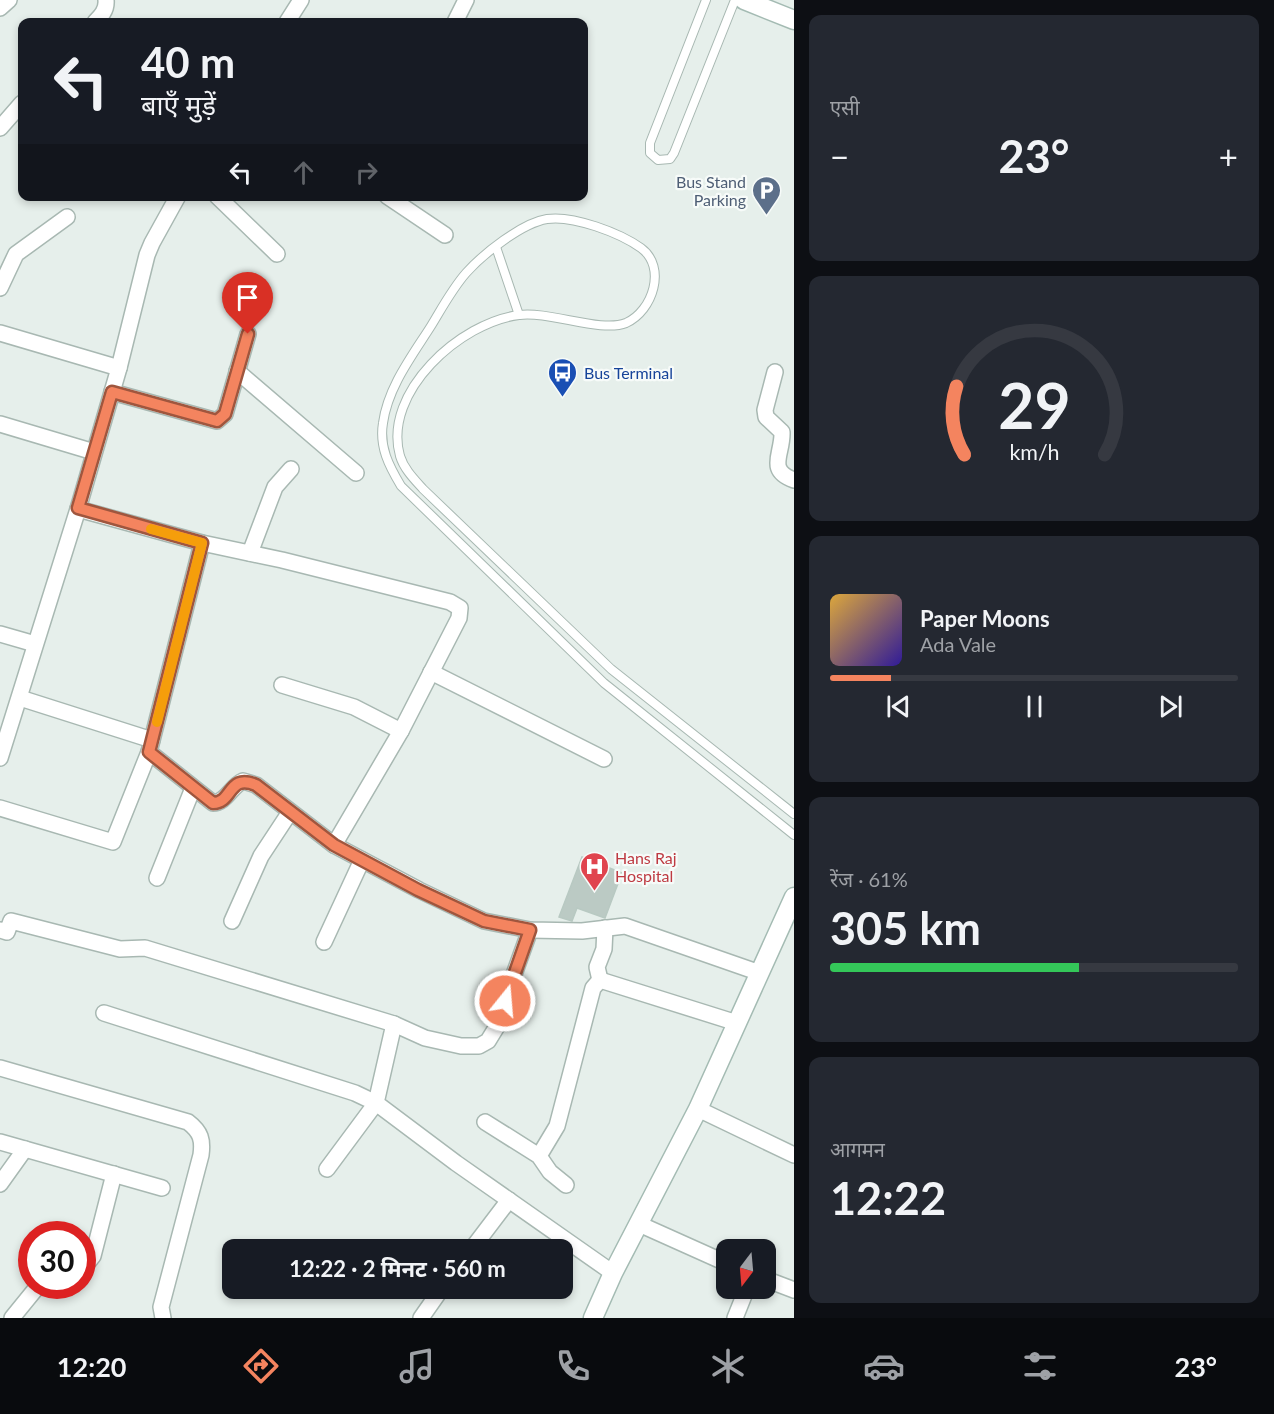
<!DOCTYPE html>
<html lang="hi">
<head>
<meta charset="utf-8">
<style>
	:root { --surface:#171b24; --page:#242831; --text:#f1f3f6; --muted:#9ea1a6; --line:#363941; --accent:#f4845f }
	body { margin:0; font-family:Lato,"Noto Sans Devanagari",sans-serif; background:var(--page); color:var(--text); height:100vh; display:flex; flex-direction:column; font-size:22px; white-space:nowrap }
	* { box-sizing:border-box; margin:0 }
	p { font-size:20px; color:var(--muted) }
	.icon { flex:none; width:33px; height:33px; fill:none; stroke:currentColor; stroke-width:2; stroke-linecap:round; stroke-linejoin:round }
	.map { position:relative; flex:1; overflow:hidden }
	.drawer { display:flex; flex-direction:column; gap:15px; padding:15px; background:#0d0f14; width:480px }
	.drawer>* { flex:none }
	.guide { position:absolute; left:18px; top:18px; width:570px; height:183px; border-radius:12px; box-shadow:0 3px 9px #0003; background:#171b24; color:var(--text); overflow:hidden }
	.needle { width:39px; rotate:196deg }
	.buttons { position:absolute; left:716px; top:1239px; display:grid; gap:12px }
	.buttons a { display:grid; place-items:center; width:60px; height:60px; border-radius:12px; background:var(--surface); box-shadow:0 3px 9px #0003; font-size:30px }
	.speed { position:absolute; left:18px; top:1221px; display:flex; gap:12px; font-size:30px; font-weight:700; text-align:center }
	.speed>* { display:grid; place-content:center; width:78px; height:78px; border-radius:50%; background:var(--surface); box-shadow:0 3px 9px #0003; line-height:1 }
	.speed .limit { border:9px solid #d22; background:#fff; color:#111 }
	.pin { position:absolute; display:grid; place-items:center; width:51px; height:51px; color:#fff; margin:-62px -26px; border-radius:50% 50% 50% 0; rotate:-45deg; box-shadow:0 0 6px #0007 }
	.pin .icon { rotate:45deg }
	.me { position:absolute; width:66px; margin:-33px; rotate:17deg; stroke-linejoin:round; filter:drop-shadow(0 0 4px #0008) }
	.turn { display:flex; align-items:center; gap:21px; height:126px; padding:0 24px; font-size:27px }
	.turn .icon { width:78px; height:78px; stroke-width:2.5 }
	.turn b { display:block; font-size:42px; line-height:51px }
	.lanes { display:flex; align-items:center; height:57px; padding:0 24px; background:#0003; justify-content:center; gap:30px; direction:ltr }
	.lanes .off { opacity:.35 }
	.big { font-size:45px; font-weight:700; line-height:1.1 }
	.drawer .card { flex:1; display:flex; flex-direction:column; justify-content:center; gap:9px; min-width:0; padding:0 21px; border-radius:12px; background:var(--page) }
	.drawer .dial { align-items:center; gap:0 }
	.dial svg { height:156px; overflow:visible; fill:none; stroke:var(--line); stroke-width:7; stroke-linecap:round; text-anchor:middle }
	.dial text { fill:var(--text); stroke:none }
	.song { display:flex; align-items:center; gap:18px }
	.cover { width:72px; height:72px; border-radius:9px; background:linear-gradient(135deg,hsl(40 70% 55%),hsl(250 70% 35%)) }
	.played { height:6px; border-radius:3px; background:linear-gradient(90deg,var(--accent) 15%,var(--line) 15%) }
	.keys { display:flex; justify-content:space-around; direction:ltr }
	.heat { display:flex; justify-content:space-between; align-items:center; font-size:33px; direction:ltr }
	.charge { height:9px; border-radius:4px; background:linear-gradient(90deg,#34c759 61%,var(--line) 0) }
	.trip { position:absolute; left:222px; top:1239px; width:351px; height:60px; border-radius:12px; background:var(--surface); box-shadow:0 3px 9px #0003; font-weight:700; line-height:60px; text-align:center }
	.menu { display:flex; height:96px; justify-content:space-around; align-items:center; background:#090b0e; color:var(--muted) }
	.menu .icon { width:42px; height:42px }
	.menu .selected { color:var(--accent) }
	.menu b { font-size:27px; color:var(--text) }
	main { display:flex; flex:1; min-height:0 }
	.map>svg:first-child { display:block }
	.building { fill:#bbcac4; stroke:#b8c9c2; stroke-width:1.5 }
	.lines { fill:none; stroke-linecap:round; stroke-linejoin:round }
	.lane-casing { stroke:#a8b8b2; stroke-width:10 }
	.street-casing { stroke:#a8b8b2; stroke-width:18 }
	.secondary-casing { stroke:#a4bbb3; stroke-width:21 }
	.lane { stroke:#fff; stroke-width:8 }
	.street { stroke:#fff; stroke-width:15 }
	.secondary { stroke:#fff; stroke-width:18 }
	.route-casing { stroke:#9f563e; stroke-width:15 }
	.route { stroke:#f4845f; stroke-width:10 }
	.slow { stroke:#f59e0b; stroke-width:10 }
	.labels { text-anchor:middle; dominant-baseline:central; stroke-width:4.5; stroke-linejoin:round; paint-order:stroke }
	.service-label { font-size:16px; fill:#4e5e75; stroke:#f7fbf9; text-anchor:end }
	.transit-label { font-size:16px; fill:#164399; stroke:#f7fbf9; text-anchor:start }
	.health-label { font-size:16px; fill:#be3a42; stroke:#f7fbf9; text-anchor:start }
</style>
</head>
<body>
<main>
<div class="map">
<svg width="794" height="1318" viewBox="0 0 794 1318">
	<rect width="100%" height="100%" fill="#e6efeb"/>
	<path class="building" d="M 582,857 L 622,873 L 605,918 L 577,908 L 572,921 L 559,917 Z"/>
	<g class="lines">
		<defs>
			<g id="lane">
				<path d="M 706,0 L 650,143 L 650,153 L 658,160 L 670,159 L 674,153 L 735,0"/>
				<path d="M 496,247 L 519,315"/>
				<path d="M 794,814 L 611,669 L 423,489 C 414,479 404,469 400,456 C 382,392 461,322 519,315 C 550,311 601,333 626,323 C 653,311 667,267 641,248 C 620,233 573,215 547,219 C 522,223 483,254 466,273 C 452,289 442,308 431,326 C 412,356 388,387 383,423 C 379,447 389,466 401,486 L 604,683 L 794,835"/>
			</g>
			<g id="street">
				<path d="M 0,8 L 9,0"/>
				<path d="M 95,22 C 101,16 107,10 106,0"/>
				<path d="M 287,22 L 301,0"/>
				<path d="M 455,22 L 466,0"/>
				<path d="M 0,128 L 22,103"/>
				<path d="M 217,196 L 277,254"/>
				<path d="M 387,196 L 445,235"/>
				<path d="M 0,288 L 16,254 L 67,217"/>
				<path d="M 0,333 L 119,368"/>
				<path d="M 237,371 L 356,473"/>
				<path d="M 775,372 L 765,410 L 766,417 L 782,432 C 783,454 766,470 794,480"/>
				<path d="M 112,392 L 217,421 L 225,414 L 248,334"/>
				<path d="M 0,424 L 94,452"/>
				<path d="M 78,509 L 202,543 L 282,560 L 450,602 L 460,608 L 459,618 L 401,731 L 334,845 L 419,890 L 484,921 L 530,930 L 582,931 L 625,926 L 760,973"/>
				<path d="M 202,543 L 149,752 L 213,803 C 226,803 231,786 243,781 L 256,785 L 334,845"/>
				<path d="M 250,553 L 275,487 L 291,469"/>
				<path d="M 0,634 L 35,644"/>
				<path d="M 431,672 L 604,759"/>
				<path d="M 282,685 L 354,707 L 401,731"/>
				<path d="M 20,698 L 152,740"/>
				<path d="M 0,758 L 78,509 L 119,368 L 147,255 L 152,243 L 178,196"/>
				<path d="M 0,808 L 113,842 L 149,752"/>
				<path d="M 157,878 L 193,788"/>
				<path d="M 232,921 L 261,856 L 290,812"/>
				<path d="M 0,930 L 7,932 L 11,921 L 120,949 L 145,948 L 394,1024 L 376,1103 L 456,1163 L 613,1273"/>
				<path d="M 324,942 L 362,860"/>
				<path d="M 600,980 L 737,1023"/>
				<path d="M 600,980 L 597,967 L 604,949 L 605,928"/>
				<path d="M 104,1013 L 355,1093 L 376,1103 L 327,1169"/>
				<path d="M 394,1024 L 425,1038 L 461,1046 L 479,1046 L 488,1041 L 499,1023 L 512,980 L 530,930"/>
				<path d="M 0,1068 L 188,1122 C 201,1132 203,1140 201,1155 L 161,1307 L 163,1318"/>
				<path d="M 698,1109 L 794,1155"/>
				<path d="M 485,1122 L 539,1156 L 550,1172 L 566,1185"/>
				<path d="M 0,1142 L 162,1188"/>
				<path d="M 539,1156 L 557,1126 L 593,988 L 600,980"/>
				<path d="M 0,1184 L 25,1149"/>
				<path d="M 639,1224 L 726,1263"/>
				<path d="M 471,1250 L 509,1200"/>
				<path d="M 82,1261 L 89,1261 L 93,1256 L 114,1174"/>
				<path d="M 765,1279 L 794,1290"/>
				<path d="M 12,1318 L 38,1286"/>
				<path d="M 421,1318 L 442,1288"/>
				<path d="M 735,1318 L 747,1288"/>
			</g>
			<g id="secondary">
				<path d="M 744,0 L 794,20"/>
				<path d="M 593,1318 L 613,1273 L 698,1109 L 794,897"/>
			</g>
		</defs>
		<use href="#lane" class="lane-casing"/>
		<use href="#street" class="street-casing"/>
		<use href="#secondary" class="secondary-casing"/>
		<use href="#lane" class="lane"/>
		<use href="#street" class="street"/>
		<use href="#secondary" class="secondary"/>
	</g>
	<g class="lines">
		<defs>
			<path id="route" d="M 248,334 L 225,414 L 217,421 L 112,392 L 78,508 L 202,543 L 149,752 L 213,803 C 233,803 228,773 256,785 L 334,845 L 418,890 L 484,921 L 530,930 L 505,1001"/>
		</defs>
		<use href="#route" class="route-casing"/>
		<use href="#route" class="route"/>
		<path class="slow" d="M 151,529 L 202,543 L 157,722"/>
	</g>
	<defs>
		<symbol id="parking-pin" viewBox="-11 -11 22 30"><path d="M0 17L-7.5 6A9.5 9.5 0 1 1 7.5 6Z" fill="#5c6f8a" stroke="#f7fbf9"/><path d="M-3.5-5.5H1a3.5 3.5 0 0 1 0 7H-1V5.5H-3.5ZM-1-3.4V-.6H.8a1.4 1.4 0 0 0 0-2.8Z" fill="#fff"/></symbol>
		<symbol id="bus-pin" viewBox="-11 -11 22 30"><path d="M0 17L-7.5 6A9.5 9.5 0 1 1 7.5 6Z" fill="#1a4fb4" stroke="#f7fbf9"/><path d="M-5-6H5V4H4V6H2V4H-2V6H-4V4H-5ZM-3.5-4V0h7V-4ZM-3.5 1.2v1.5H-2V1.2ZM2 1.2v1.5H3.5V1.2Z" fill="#fff"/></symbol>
		<symbol id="hospital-pin" viewBox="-11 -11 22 30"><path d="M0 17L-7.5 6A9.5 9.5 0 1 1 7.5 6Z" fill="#e0444e" stroke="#f7fbf9"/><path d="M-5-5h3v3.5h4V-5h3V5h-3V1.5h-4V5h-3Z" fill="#fff"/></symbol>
	</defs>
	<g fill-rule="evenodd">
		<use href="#parking-pin" x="750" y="174" width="33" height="45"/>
		<use href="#bus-pin" x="546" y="356" width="33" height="45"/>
		<use href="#hospital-pin" x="578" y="850" width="33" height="45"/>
	</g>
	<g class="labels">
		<g class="service-label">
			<text x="746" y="181">Bus Stand<tspan x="746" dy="18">Parking</tspan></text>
		</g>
		<g class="transit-label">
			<text x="584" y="372">Bus Terminal</text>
		</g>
		<g class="health-label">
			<text x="615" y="857">Hans Raj<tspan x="615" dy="18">Hospital</tspan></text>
		</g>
	</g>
</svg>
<div class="buttons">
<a><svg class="needle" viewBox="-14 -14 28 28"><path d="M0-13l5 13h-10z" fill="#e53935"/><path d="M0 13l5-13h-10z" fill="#9ea1a6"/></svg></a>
</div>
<div class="speed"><div class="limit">30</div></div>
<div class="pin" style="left:248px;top:334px;background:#d93025"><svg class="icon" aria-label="arrive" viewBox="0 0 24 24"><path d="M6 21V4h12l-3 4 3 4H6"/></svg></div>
<svg class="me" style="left:505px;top:1001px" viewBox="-20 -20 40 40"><circle r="17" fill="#f4845f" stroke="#fff" stroke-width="3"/><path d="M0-11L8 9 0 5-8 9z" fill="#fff"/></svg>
<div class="trip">12:22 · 2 मिनट · 560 m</div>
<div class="guide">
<div class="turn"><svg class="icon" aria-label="left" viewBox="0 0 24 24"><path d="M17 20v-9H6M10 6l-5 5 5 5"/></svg><div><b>40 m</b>बाएँ मुड़ें</div></div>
<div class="lanes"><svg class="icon" aria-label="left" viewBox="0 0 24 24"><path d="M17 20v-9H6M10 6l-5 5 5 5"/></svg><svg class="icon off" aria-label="ahead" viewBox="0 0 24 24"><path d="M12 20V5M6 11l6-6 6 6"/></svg><svg class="icon off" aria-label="right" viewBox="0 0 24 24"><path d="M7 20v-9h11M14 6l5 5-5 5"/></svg></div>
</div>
</div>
<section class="drawer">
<div class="card"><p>एसी</p>
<div class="heat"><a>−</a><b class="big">23°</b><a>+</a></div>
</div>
<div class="card dial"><svg viewBox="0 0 100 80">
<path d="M14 69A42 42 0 1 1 86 69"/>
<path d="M14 69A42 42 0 0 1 10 34" stroke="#f4845f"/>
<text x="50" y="56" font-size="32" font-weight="700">29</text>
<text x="50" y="72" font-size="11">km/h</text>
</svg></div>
<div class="card">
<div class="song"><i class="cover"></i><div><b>Paper Moons</b><p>Ada Vale</p></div></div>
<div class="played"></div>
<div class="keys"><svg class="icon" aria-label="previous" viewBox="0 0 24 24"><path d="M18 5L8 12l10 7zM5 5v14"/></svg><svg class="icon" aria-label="pause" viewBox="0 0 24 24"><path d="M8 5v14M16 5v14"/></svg><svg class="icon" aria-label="next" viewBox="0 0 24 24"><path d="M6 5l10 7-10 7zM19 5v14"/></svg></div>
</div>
<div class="card"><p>रेंज · 61%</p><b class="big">305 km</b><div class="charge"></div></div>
<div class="card"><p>आगमन</p><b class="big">12:22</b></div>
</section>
</main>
<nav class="menu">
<b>12:20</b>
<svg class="icon selected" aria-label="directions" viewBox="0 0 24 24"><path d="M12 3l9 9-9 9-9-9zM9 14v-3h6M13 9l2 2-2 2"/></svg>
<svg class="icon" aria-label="music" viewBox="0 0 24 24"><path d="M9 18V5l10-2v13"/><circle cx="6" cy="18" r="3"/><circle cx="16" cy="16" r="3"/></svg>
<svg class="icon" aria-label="phone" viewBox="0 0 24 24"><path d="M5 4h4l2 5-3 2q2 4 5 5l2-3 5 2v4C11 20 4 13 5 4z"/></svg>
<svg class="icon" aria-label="climate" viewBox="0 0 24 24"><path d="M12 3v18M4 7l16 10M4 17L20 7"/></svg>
<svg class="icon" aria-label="car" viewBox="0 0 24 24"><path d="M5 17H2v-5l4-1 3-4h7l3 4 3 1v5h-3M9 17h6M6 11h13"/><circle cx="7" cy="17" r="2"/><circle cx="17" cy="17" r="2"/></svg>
<svg class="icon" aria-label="filters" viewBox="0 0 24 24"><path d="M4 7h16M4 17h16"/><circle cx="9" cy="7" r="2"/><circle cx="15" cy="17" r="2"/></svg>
<b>23°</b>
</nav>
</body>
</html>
